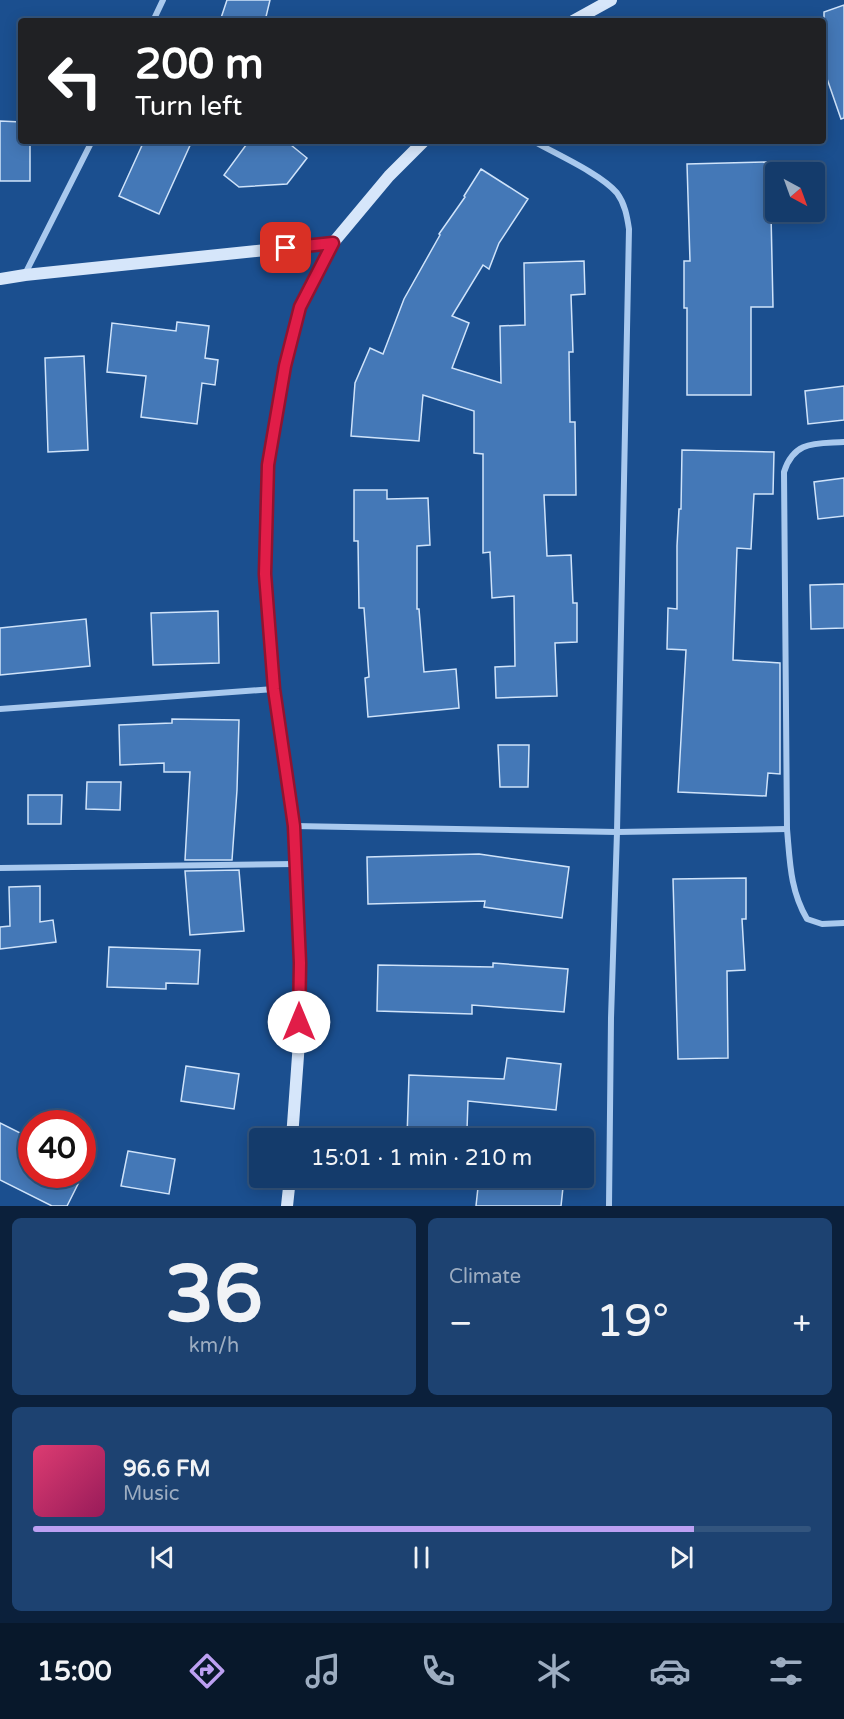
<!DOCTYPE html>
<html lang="en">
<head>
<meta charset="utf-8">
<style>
	:root { --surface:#143b6b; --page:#1d4271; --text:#f1f3f6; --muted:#9dadc1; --line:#33557e; --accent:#bca0f2 }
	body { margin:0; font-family:"Varela Round",sans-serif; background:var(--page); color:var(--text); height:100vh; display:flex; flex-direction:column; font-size:22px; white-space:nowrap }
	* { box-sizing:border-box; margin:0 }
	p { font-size:20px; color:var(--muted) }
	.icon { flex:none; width:33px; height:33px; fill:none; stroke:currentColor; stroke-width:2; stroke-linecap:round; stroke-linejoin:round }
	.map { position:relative; height:1206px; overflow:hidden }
	.sheet { display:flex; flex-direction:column; gap:12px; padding:12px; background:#0b203b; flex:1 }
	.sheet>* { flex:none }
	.top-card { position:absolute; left:18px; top:18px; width:808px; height:126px; border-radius:6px; box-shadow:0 3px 15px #0003,0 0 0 2px var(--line); background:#202124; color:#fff; overflow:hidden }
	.needle { width:39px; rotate:139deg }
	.tools { position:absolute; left:765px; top:162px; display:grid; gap:12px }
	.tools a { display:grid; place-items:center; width:60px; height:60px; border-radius:6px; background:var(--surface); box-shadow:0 3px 15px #0003,0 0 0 2px var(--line); font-size:30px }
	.speed { position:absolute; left:18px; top:1110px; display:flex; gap:12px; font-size:30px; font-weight:700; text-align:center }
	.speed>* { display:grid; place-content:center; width:78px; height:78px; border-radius:50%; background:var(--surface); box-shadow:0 3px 15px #0003,0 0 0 2px var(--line); line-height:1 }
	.speed .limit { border:9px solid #d22; background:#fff; color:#111 }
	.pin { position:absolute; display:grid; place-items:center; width:51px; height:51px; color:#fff; margin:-26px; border-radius:12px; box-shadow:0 3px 9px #0006 }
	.me { position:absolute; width:66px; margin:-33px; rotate:0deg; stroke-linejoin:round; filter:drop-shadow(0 0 4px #0008) }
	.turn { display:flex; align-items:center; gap:21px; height:126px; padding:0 18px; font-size:27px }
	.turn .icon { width:78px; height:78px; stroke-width:2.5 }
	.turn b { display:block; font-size:42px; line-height:51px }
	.big { font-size:45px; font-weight:600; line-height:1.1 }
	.sheet .widget { flex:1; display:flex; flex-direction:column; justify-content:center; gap:9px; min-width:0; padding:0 21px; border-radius:9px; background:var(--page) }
	.sheet .dial { align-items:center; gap:0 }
	.dial b { font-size:78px; line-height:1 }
	.song { display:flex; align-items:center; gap:18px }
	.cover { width:72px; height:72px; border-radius:9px; background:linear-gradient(135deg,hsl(340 70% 55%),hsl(330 70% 35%)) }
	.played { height:6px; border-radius:3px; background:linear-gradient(90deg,var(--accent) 85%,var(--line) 85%) }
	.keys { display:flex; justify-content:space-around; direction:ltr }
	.heat { display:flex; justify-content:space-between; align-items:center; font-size:33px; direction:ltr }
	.sheet .tiles { flex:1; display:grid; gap:12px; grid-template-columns:1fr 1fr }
	.widget:last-child { grid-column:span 2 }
	.trip { position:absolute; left:249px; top:1128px; width:345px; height:60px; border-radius:6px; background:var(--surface); box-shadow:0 3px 15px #0003,0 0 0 2px var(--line); font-weight:600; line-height:60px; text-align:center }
	.tab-bar { display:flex; height:96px; justify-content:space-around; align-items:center; background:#08182b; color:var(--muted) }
	.tab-bar .icon { width:42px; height:42px }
	.tab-bar .on { color:var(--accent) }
	.tab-bar b { font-size:27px; color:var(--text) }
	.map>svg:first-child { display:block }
	.building { fill:#4478b7; stroke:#cfe3fa; stroke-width:1.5 }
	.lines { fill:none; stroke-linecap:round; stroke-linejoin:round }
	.street { stroke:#a9c9ee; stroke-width:6 }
	.secondary { stroke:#d6e6fa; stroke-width:12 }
	.route-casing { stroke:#92132f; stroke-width:15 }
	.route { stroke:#e11d48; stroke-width:10 }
</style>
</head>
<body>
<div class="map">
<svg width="844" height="1206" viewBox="0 0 844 1206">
	<rect width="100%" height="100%" fill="#1b4f8f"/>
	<g class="building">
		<path d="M 227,0 L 270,0 L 265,21 L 220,21 Z"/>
		<path d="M 844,5 L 844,118 L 841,119 L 824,70 L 824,12 Z"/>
		<path d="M 0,121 L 21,122 L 21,141 L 30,141 L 30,181 L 0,181 Z"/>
		<path d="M 144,141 L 192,141 L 159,214 L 119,196 Z"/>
		<path d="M 249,141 L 286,141 L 307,158 L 287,184 L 239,187 L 224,175 Z"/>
		<path d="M 767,162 L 768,214 L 771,214 L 773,307 L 751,307 L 751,395 L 687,395 L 687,308 L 684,308 L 684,261 L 690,261 L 687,164 Z"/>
		<path d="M 481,169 L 528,199 L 499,243 L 489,269 L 483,265 L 452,316 L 469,323 L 452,368 L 501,383 L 500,326 L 525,325 L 524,263 L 584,261 L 585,294 L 571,295 L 573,352 L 569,352 L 570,422 L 575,422 L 576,495 L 544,495 L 547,556 L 571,555 L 573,603 L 577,603 L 577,642 L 555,643 L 557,696 L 496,698 L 495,667 L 515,666 L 514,596 L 492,598 L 490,552 L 483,553 L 483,454 L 474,453 L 474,411 L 423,395 L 419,441 L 351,436 L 355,383 L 370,348 L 383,354 L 404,299 L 440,235 L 439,234 L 465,197 L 464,196 Z"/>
		<path d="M 177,322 L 209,326 L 205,358 L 218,360 L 215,385 L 202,383 L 197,424 L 141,417 L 146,376 L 107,372 L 112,323 L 176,331 Z"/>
		<path d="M 84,356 L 88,450 L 48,452 L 45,358 Z"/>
		<path d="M 844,386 L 844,420 L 808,424 L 805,391 Z"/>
		<path d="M 682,450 L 774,452 L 773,494 L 754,494 L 751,549 L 737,548 L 733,660 L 780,663 L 780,774 L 768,773 L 766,796 L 678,792 L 686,650 L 667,649 L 668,608 L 677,609 L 677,546 L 679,509 L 681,509 Z"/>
		<path d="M 844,478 L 844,516 L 818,519 L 814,482 Z"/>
		<path d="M 354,490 L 387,490 L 387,499 L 428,498 L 430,545 L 417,546 L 417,609 L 419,609 L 424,672 L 456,669 L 459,708 L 368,717 L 365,678 L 369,677 L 364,608 L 359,608 L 358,541 L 354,541 Z"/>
		<path d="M 844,584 L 844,628 L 811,629 L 810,585 Z"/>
		<path d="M 218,611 L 219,663 L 153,665 L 151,613 Z"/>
		<path d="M 86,619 L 90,666 L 0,675 L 0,628 Z"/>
		<path d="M 172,719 L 239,720 L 237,790 L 232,860 L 185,860 L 190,772 L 164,772 L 164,763 L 120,765 L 119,725 L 172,723 Z"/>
		<path d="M 498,745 L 529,745 L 528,787 L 500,787 Z"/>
		<path d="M 87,782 L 121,782 L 120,810 L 86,809 Z"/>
		<path d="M 28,795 L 62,795 L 61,824 L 28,824 Z"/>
		<path d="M 479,854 L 569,867 L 562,918 L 484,907 L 485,901 L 368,904 L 367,857 Z"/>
		<path d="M 239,870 L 244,931 L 190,935 L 185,871 Z"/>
		<path d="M 746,878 L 746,919 L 742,919 L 745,970 L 727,971 L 728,1058 L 678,1059 L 673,879 Z"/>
		<path d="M 40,886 L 40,922 L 53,920 L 56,942 L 0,949 L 0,927 L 10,926 L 9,887 Z"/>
		<path d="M 109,947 L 200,950 L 198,984 L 166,983 L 166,989 L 107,987 Z"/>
		<path d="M 493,963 L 568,969 L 564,1012 L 472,1005 L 472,1014 L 377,1011 L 378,965 L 493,967 Z"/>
		<path d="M 507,1058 L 561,1064 L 556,1110 L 468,1101 L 467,1130 L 448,1129 L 448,1138 L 407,1138 L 409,1075 L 504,1079 Z"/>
		<path d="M 186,1066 L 239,1074 L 234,1109 L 181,1101 Z"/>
		<path d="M 0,1123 L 32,1139 L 32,1174 L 83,1174 L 67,1206 L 52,1206 L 0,1180 Z"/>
		<path d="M 128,1151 L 175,1159 L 169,1194 L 121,1186 Z"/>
		<path d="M 479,1178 L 564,1178 L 561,1206 L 476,1206 Z"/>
	</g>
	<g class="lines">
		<g class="street">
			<path d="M 153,21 L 163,0"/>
			<path d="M 533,141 C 556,154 601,174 617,193 C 625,204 627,216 629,229 L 617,832 L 611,1018 L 609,1206"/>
			<path d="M 25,274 L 92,141"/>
			<path d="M 844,442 C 816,444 794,440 784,472 L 787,829 C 790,862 790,890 807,919 L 822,924 L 844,923"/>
			<path d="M 0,709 L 274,689"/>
			<path d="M 294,826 L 617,832 L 787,829"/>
			<path d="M 0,868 L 296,864"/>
		</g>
		<g class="secondary">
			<path d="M 573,21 L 611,0"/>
			<path d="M 0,279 L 25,275 L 333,243"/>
			<path d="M 292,1138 L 299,1042 L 300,963 L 296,864 L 294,826 L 274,689 L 265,574 L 268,465 L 285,366 L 300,307 L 333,243 L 389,176 L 424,141"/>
			<path d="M 287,1206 L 290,1178"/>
		</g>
	</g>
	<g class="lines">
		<defs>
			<path id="route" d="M 286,248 L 333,243 L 300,307 L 285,366 L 268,465 L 265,574 L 274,689 L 294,826 L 300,963 L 299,1022"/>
		</defs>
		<use href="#route" class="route-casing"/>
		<use href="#route" class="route"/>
	</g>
</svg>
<div class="tools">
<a><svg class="needle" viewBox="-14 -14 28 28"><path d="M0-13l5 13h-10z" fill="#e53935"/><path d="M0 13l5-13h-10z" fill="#9dadc1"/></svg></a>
</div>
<div class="speed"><div class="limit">40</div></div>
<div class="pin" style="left:286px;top:248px;background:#d93025"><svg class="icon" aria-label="arrive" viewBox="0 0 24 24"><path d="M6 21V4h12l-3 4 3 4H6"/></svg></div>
<svg class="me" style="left:299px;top:1022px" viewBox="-20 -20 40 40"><circle r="19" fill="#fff"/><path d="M0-13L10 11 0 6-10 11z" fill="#e11d48"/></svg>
<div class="trip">15:01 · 1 min · 210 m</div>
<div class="top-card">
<div class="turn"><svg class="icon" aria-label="left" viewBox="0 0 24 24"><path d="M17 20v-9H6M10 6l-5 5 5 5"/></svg><div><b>200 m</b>Turn left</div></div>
</div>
</div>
<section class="sheet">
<div class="tiles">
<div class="widget dial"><b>36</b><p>km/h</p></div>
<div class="widget"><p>Climate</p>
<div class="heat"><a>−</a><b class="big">19°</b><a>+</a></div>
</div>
<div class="widget">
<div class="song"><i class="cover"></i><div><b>96.6 FM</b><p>Music</p></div></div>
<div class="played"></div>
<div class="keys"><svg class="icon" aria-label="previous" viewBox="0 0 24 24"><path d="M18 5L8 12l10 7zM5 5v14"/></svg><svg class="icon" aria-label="pause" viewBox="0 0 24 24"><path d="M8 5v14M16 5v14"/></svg><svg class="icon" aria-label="next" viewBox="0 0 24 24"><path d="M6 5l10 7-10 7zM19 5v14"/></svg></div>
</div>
</div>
</section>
<nav class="tab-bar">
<b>15:00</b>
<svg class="icon on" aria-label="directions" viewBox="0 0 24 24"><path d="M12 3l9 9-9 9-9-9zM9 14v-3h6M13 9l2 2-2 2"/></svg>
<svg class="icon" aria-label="music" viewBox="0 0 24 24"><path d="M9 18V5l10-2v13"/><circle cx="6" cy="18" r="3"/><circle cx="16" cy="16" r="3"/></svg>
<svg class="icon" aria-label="phone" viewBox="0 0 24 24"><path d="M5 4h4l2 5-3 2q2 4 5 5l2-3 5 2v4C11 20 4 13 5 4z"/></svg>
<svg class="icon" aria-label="climate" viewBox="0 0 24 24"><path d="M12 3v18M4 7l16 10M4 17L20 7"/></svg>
<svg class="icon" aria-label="car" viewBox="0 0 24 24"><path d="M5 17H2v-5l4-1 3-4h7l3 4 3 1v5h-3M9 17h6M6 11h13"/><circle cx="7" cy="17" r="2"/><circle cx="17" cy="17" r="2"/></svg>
<svg class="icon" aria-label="filters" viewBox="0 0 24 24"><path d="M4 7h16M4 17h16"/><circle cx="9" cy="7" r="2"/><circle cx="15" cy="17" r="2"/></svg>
</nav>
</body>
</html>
